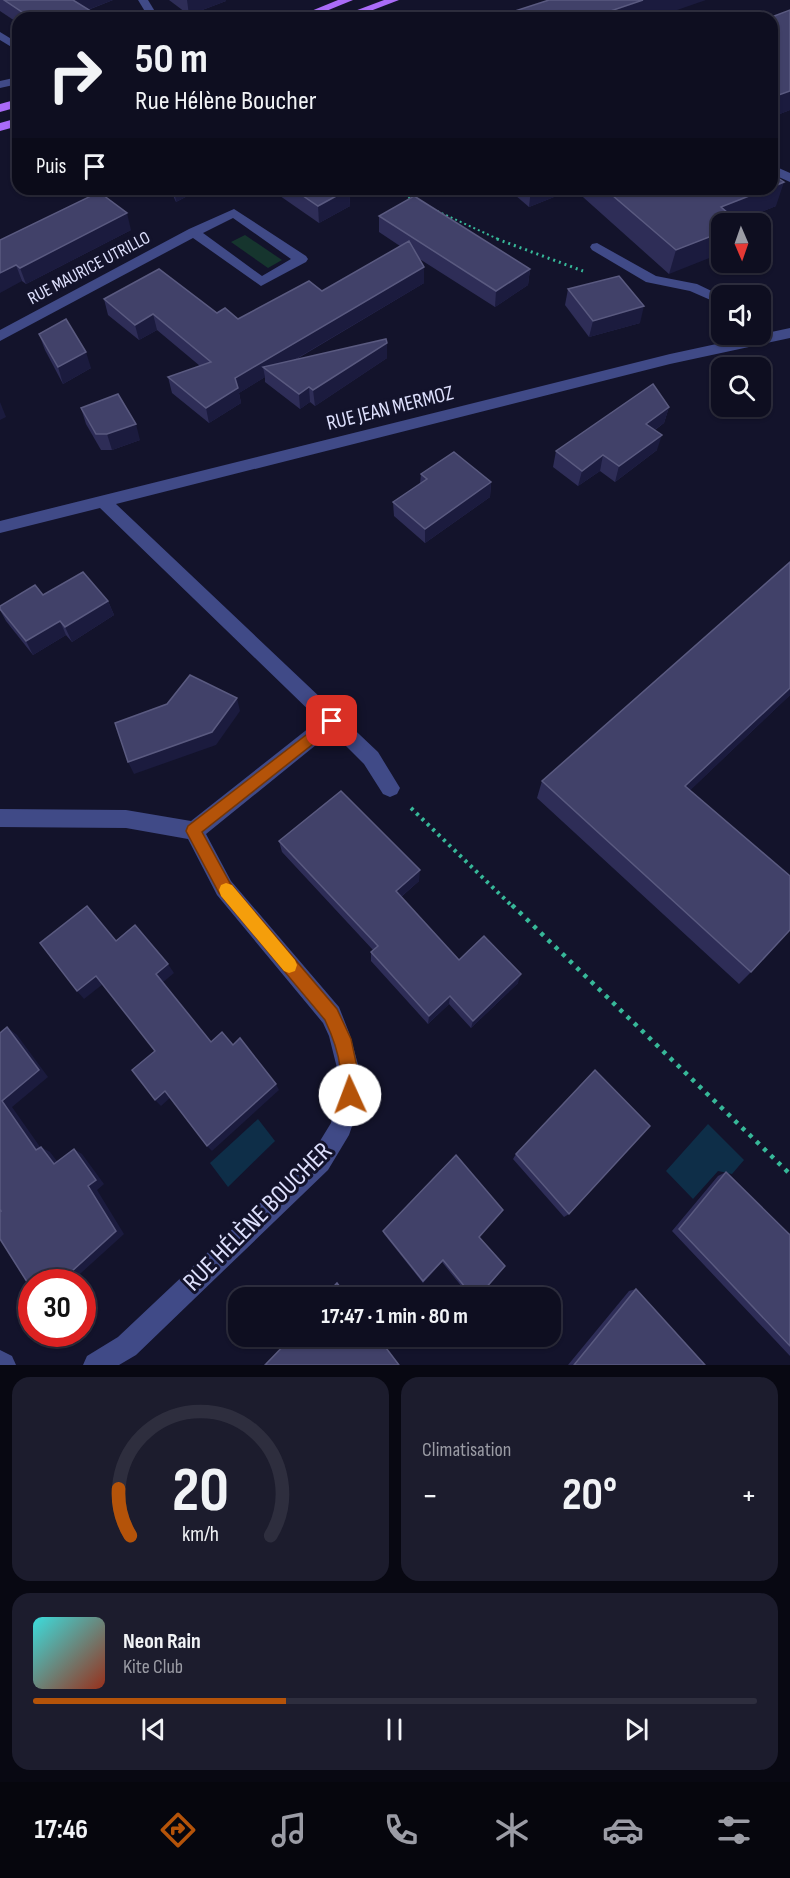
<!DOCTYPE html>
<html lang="fr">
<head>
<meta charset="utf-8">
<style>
	:root { --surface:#0e0e20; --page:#1c1c2d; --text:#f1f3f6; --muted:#9b9ca5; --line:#2e2e3e; --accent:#b45309 }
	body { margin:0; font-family:"Sofia Sans Condensed",sans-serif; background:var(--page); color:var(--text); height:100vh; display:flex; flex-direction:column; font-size:22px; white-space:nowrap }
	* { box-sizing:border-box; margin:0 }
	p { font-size:20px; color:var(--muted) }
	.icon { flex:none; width:33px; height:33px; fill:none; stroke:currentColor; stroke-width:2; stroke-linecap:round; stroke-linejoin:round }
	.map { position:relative; height:1365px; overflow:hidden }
	.sheet { display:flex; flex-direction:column; gap:12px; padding:12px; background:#080812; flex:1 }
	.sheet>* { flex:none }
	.top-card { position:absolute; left:12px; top:12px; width:766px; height:183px; border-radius:18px; box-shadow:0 2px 4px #0004,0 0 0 2px var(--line); background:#0e0e20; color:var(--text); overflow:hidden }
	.needle { width:39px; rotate:178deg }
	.controls { position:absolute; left:711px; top:213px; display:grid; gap:12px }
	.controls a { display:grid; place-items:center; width:60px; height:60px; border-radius:12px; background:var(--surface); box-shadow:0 2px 4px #0004,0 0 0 2px var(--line); font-size:30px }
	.speed { position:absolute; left:18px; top:1269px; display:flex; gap:12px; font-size:30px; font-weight:700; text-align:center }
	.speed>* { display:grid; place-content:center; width:78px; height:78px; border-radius:50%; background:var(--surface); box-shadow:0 2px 4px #0004,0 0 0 2px var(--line); line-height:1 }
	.speed .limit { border:9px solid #d22; background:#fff; color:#111 }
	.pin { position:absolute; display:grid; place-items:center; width:51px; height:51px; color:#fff; margin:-26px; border-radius:12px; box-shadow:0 3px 9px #0006 }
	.me { position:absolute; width:66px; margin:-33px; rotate:358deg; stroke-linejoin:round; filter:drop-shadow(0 0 4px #0008) }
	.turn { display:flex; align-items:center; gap:21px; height:126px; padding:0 24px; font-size:27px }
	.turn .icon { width:78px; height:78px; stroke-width:2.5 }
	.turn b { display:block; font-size:42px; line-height:51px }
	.then { display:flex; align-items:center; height:57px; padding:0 24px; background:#0003; gap:12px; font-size:22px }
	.big { font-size:45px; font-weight:700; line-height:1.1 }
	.sheet .widget { flex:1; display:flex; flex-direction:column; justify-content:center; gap:9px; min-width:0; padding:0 21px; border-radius:18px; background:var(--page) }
	.sheet .dial { align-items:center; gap:0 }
	.dial svg { height:156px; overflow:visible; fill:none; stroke:var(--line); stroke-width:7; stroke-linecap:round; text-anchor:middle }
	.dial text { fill:var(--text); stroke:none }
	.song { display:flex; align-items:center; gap:18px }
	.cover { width:72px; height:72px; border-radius:9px; background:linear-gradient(135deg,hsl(180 70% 55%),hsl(10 70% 35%)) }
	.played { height:6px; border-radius:3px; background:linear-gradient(90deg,var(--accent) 35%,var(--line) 35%) }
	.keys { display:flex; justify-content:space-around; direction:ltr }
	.heat { display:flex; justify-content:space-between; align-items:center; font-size:33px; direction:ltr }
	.sheet .tiles { flex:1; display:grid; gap:12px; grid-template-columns:1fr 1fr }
	.widget:last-child { grid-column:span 2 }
	.trip { position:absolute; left:228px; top:1287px; width:333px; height:60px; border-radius:18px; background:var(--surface); box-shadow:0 2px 4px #0004,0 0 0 2px var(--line); font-weight:700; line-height:60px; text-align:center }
	.dock { display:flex; height:96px; justify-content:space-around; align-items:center; background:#06060d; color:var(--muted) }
	.dock .icon { width:42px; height:42px }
	.dock .on { color:var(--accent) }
	.dock b { font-size:27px; color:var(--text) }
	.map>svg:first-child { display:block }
	.green { fill:#16352e }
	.water { fill:#0e2e48 }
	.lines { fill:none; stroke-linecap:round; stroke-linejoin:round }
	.path-far3 { stroke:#37b899; stroke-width:2; stroke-dasharray:2 3; stroke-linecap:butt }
	.path-far2 { stroke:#37b899; stroke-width:3; stroke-dasharray:2 4; stroke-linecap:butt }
	.path-far1 { stroke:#37b899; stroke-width:4; stroke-dasharray:3 4.5; stroke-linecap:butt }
	.path { stroke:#37b899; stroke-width:4.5; stroke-dasharray:4 6; stroke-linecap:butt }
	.minor { fill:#404a87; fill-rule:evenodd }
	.major { fill:#aa6bf8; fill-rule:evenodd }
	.wall { fill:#2e2d57 }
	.shaded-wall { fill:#1b1b3e }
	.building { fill:#414169; stroke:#5a5a80; stroke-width:1.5 }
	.route { fill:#b45309; stroke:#753606; stroke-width:1.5 }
	.slow { fill:#f59e0b }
	.labels { text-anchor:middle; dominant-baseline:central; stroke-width:6; stroke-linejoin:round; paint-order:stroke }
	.far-street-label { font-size:18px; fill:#dee0fd; stroke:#13132b }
	.street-label { font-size:21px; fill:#dee0fd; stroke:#13132b }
	.near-street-label { font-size:26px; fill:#dee0fd; stroke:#13132b }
</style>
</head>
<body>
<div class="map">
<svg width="790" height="1365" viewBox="0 0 790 1365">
	<rect width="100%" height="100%" fill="#13132b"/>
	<path class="green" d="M 245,235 L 282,260 L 268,268 L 231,242 Z"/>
	<g class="water">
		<path d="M 258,1119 L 275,1141 L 228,1187 L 210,1163 Z"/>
		<path d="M 708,1124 L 744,1160 L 732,1174 L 718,1171 L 693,1199 L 666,1171 Z"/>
	</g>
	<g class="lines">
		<g class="path-far3">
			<path d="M 390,189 L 414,200"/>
			<path d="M 437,211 L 500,240"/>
		</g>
		<path class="path-far2" d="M 497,239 L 583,271"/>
		<path class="path-far1" d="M 411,808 L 513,907"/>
		<path class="path" d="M 512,905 L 790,1174"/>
		<g class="minor">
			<path d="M 138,0 L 148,0 L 159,18 L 149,18 Z"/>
			<path d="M 0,32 L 18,43 L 18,51 L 0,40 Z"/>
			<path d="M 18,77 L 18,84 L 0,88 L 0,81 Z"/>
			<path d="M 772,165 L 790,173 L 790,182 L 772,174 Z"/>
			<path d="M 234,209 L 306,256 L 308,259 L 306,262 L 261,286 L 193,238 L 0,341 L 0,330 L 189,229 ZM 233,218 L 291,259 L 262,276 L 203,233 Z"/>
			<path d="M 597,243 L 656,276 L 697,284 L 722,296 L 722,305 L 690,291 L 646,282 L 592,250 L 590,247 L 592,244 Z"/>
			<path d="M 790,328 L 790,338 L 670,364 L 116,504 L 378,752 L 400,788 L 397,794 L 390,797 L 383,794 L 364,764 L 332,732 L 206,834 L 231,881 L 339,1007 L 350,1035 L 360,1072 L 358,1109 L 349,1135 L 328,1170 L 136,1355 L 119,1365 L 83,1365 L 87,1356 L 118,1337 L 312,1154 L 331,1123 L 338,1091 L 338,1072 L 329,1036 L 323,1023 L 217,895 L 188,839 L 126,828 L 0,827 L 0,809 L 126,810 L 191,821 L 319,720 L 100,508 L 0,533 L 0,521 L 670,354 Z"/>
			<path d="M 0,1350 L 12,1356 L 16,1365 L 0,1365 Z"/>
		</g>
		<g class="major">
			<path d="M 338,0 L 353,0 L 309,18 L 294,18 Z"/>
			<path d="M 384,0 L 399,0 L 352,18 L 336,18 Z"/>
			<path d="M 18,99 L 18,107 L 0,112 L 0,104 Z"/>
			<path d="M 18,118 L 18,126 L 0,131 L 0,123 Z"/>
		</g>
	</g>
	<g class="wall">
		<path d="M 0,0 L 113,0 L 88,10 L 99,18 L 18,18 L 18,23 L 0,11 Z"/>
		<path d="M 169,0 L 226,0 L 226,1 L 189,15 Z"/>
		<path d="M 772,18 L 790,110 L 772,117 Z"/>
		<path d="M 170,189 L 209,189 L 204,191 L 201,189 L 176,202 Z"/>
		<path d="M 270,189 L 349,189 L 350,206 L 319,223 Z"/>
		<path d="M 508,189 L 574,189 L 529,207 Z"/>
		<path d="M 574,189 L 772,189 L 776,206 L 738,221 L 669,274 Z"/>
		<path d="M 379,216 L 530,269 L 528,285 L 495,307 L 418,258 L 424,267 L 424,283 L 295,360 L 387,343 L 387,358 L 315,406 L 310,402 L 300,409 L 265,382 L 265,377 L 239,393 L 241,403 L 209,423 L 172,393 L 168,377 L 200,366 L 157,330 L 139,340 L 108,315 L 104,299 L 217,313 L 238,319 L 322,291 L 400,246 L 379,232 Z"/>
		<path d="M 131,230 L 26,284 L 22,281 L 0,240 Z"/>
		<path d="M 568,289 L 640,323 L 589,337 L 565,305 Z"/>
		<path d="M 39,334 L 91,368 L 63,384 L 45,350 Z"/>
		<path d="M 669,407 L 664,423 L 655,430 L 657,450 L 615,482 L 600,471 L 578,486 L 553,467 L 556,451 Z"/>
		<path d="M 81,408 L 140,440 L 112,450 L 101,450 L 86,424 Z"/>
		<path d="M 421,474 L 491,482 L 490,497 L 425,543 L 394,516 L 393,502 L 420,484 Z"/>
		<path d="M 790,562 L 790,695 L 690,790 L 751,972 L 739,984 L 537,798 L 542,781 Z"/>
		<path d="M 43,595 L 108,601 L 114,615 L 72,642 L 66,635 L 33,655 L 6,621 L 0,610 L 0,606 Z"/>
		<path d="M 279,841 L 419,881 L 401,897 L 459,960 L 518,983 L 471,1028 L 449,1004 L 428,1024 L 371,961 L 371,952 L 373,950 L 282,852 Z"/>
		<path d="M 516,1154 L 569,1214 L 564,1217 L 513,1159 Z"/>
		<path d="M 726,1172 L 789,1234 L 790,1233 L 790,1356 L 672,1231 L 718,1176 Z"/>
		<path d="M 383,1231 L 479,1237 L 477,1298 L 471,1298 L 442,1262 L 423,1283 L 384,1234 Z"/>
		<path d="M 636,1289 L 705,1365 L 568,1365 L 629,1291 Z"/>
	</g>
	<g class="shaded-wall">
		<path d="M 70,0 L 113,0 L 74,15 Z"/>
		<path d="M 187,0 L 226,0 L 226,1 L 189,15 Z"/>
		<path d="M 643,0 L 706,0 L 654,18 L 590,18 Z"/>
		<path d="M 790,91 L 790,110 L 772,117 L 772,108 L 776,96 Z"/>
		<path d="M 784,182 L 776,206 L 732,224 L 721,207 L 767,189 L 772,189 L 772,187 Z"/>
		<path d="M 174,189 L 201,189 L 176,202 Z"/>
		<path d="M 349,189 L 350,206 L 319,223 L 318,206 Z"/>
		<path d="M 531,189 L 574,189 L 529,207 Z"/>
		<path d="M 127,213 L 131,230 L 26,284 L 20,268 Z"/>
		<path d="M 722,232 L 722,253 L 669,274 L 676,250 Z"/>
		<path d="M 16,265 L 22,281 L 0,293 L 0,273 Z"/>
		<path d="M 424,267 L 424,283 L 272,373 L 263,367 L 265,377 L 239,393 L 241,403 L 209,423 L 206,408 L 235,378 Z"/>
		<path d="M 530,269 L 528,285 L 495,307 L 496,291 Z"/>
		<path d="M 644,306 L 640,323 L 589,337 L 593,321 Z"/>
		<path d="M 153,314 L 157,330 L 139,340 L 135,325 Z"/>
		<path d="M 387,343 L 387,358 L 315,406 L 313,390 Z"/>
		<path d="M 86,352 L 91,368 L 63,384 L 58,367 Z"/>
		<path d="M 309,387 L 310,402 L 300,409 L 299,394 Z"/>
		<path d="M 0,402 L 6,417 L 0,420 Z"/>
		<path d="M 669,407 L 664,423 L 642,439 L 646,424 Z"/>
		<path d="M 136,424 L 140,440 L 112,450 L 107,434 Z"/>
		<path d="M 662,435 L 657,450 L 615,482 L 619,466 Z"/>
		<path d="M 603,455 L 600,471 L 578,486 L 582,471 Z"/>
		<path d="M 491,482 L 490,497 L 425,543 L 425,529 Z"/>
		<path d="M 108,601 L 114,615 L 72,642 L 65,627 Z"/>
		<path d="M 60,621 L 66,635 L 33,655 L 26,641 Z"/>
		<path d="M 790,688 L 790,695 L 677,803 L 685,786 Z"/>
		<path d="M 237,698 L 240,711 L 216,745 L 134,774 L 128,762 Z"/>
		<path d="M 420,870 L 419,881 L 396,901 L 396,891 Z"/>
		<path d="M 168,964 L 174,973 L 162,983 L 156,974 Z"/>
		<path d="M 521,974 L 518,983 L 471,1028 L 473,1021 Z"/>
		<path d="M 96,976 L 103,984 L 84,999 L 77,991 Z"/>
		<path d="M 450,996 L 449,1004 L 428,1024 L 429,1016 Z"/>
		<path d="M 7,1027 L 17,1035 L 48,1077 L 12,1107 L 45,1154 L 36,1150 L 2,1101 Z"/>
		<path d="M 276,1084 L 279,1090 L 212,1151 L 207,1146 Z"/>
		<path d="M 165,1091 L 171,1097 L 161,1106 L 155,1100 Z"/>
		<path d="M 41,1147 L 50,1152 L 63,1169 L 54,1164 Z"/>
		<path d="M 74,1149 L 82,1154 L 104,1184 L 97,1190 L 124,1234 L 71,1282 L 60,1282 L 88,1186 Z"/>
	</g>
	<g class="building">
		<path d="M 4,0 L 73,0 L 99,16 L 94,18 L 31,18 Z"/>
		<path d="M 549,0 L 643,0 L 590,18 L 493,18 Z"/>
		<path d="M 790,10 L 790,91 L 776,96 L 772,94 L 772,18 L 769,18 Z"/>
		<path d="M 772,174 L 784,182 L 772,187 Z"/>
		<path d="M 293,189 L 349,189 L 318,206 Z"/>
		<path d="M 605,189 L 767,189 L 721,207 L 741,224 L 722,224 L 722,232 L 676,250 Z"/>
		<path d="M 99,192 L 127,213 L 20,268 L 16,265 L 0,273 L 0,240 Z"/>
		<path d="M 414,196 L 530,269 L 496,291 L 379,216 Z"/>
		<path d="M 409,241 L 424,267 L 235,378 L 238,388 L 206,408 L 168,377 L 211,362 L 153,314 L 135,325 L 104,299 L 159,269 L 217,313 L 225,308 L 238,319 L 309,281 L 322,291 Z"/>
		<path d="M 619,276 L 644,306 L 593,321 L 568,289 Z"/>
		<path d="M 66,319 L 86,352 L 58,367 L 39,334 Z"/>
		<path d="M 386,339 L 387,343 L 313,390 L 309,387 L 299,394 L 263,367 Z"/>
		<path d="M 653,384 L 669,407 L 646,424 L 662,435 L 619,466 L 603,455 L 582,471 L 556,451 Z"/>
		<path d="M 118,394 L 136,424 L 107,434 L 96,434 L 81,408 Z"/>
		<path d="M 454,452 L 491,482 L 425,529 L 393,502 L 427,479 L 421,474 Z"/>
		<path d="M 790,562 L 790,688 L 685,786 L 790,876 L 790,930 L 751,972 L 542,781 Z"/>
		<path d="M 83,572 L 108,601 L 65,627 L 60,621 L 26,641 L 0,609 L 0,606 L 35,585 L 43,595 Z"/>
		<path d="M 190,675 L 237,698 L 212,732 L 128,762 L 115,723 L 167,704 Z"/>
		<path d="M 341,791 L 420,870 L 396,891 L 459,960 L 484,936 L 521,974 L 473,1021 L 450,996 L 429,1016 L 371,952 L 378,946 L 279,841 Z"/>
		<path d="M 87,906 L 116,941 L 135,925 L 168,964 L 156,974 L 211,1042 L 222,1032 L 233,1045 L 240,1038 L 276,1084 L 207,1146 L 165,1091 L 155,1100 L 132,1070 L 155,1051 L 96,976 L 77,991 L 40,943 Z"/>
		<path d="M 7,1027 L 39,1070 L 2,1101 L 36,1150 L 41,1147 L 54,1164 L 74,1149 L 96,1180 L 88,1186 L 116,1231 L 60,1282 L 32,1282 L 32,1285 L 29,1285 L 0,1239 L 0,1211 L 1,1211 L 0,1209 L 0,1033 Z"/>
		<path d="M 595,1070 L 650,1126 L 569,1214 L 516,1154 Z"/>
		<path d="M 456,1155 L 503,1210 L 479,1237 L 505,1266 L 477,1298 L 474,1298 L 443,1260 L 423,1281 L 383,1231 Z"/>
		<path d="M 726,1172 L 790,1235 L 790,1346 L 679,1229 Z"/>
		<path d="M 337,1283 L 348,1298 L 323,1298 Z"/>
		<path d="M 636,1289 L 705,1365 L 574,1365 Z"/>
		<path d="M 293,1336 L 377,1336 L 399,1365 L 265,1365 Z"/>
	</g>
	<path class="route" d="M 332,715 L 337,717 L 339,721 L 337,725 L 202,832 L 230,883 L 337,1009 L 351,1039 L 357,1067 L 358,1095 L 356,1101 L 350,1104 L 343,1101 C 339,1090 342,1078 340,1067 C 338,1050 332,1035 325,1020 L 219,893 L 186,831 L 188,826 Z"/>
	<path class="slow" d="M 226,883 L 232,885 L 295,960 L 297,965 L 295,971 L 289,973 L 284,971 L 221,896 L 219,890 L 221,885 Z"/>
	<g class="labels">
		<g class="far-street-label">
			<text transform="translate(89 268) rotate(-28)">RUE MAURICE UTRILLO</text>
		</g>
		<g class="street-label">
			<text transform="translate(390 408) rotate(-14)">RUE JEAN MERMOZ</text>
		</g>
		<g class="near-street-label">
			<text transform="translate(258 1217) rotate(-45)">RUE HÉLÈNE BOUCHER</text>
		</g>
	</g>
</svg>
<div class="controls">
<a><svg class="needle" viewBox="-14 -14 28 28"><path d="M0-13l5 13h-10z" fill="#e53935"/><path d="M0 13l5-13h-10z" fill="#9b9ca5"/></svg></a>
<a><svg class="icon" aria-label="sound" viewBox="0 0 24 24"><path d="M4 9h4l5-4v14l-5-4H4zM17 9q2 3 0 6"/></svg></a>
<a><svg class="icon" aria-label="search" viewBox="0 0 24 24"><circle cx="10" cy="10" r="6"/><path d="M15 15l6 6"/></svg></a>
</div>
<div class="speed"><div class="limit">30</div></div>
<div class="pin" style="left:332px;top:721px;background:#d93025"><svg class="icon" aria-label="arrive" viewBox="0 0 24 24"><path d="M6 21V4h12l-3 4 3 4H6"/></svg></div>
<svg class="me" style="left:350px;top:1095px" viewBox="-20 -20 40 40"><circle r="19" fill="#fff"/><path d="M0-13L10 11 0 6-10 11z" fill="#b45309"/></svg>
<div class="trip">17:47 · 1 min · 80 m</div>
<div class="top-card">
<div class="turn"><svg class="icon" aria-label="right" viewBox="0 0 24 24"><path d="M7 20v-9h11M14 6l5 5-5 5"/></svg><div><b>50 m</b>Rue Hélène Boucher</div></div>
<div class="then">Puis<svg class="icon" aria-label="arrive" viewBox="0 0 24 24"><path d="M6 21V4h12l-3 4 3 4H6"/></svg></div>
</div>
</div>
<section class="sheet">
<div class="tiles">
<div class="widget dial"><svg viewBox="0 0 100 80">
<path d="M14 69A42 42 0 1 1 86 69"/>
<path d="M14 69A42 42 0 0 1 8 45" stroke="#b45309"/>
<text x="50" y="56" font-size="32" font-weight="700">20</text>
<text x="50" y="72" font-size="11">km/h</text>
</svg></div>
<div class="widget"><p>Climatisation</p>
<div class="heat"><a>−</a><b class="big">20°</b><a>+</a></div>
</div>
<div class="widget">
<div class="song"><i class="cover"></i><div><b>Neon Rain</b><p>Kite Club</p></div></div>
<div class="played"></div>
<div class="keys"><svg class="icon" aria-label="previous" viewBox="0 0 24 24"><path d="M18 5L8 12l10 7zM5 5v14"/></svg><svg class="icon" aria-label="pause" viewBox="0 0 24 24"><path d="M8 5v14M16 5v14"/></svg><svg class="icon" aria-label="next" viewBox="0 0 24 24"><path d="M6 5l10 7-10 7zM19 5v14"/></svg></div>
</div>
</div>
</section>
<nav class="dock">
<b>17:46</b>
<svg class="icon on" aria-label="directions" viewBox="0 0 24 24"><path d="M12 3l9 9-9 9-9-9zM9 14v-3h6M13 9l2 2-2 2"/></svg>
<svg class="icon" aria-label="music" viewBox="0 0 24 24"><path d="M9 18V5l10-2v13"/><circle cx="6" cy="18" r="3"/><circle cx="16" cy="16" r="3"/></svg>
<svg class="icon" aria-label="phone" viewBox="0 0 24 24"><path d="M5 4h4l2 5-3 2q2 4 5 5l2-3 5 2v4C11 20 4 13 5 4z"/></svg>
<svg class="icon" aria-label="climate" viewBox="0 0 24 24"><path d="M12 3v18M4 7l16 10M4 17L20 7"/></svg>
<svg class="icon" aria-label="car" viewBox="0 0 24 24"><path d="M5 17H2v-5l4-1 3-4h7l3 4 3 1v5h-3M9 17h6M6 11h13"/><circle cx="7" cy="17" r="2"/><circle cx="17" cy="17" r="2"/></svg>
<svg class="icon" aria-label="filters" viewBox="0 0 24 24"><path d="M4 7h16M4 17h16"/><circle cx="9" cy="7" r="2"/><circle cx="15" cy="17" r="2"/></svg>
</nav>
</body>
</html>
